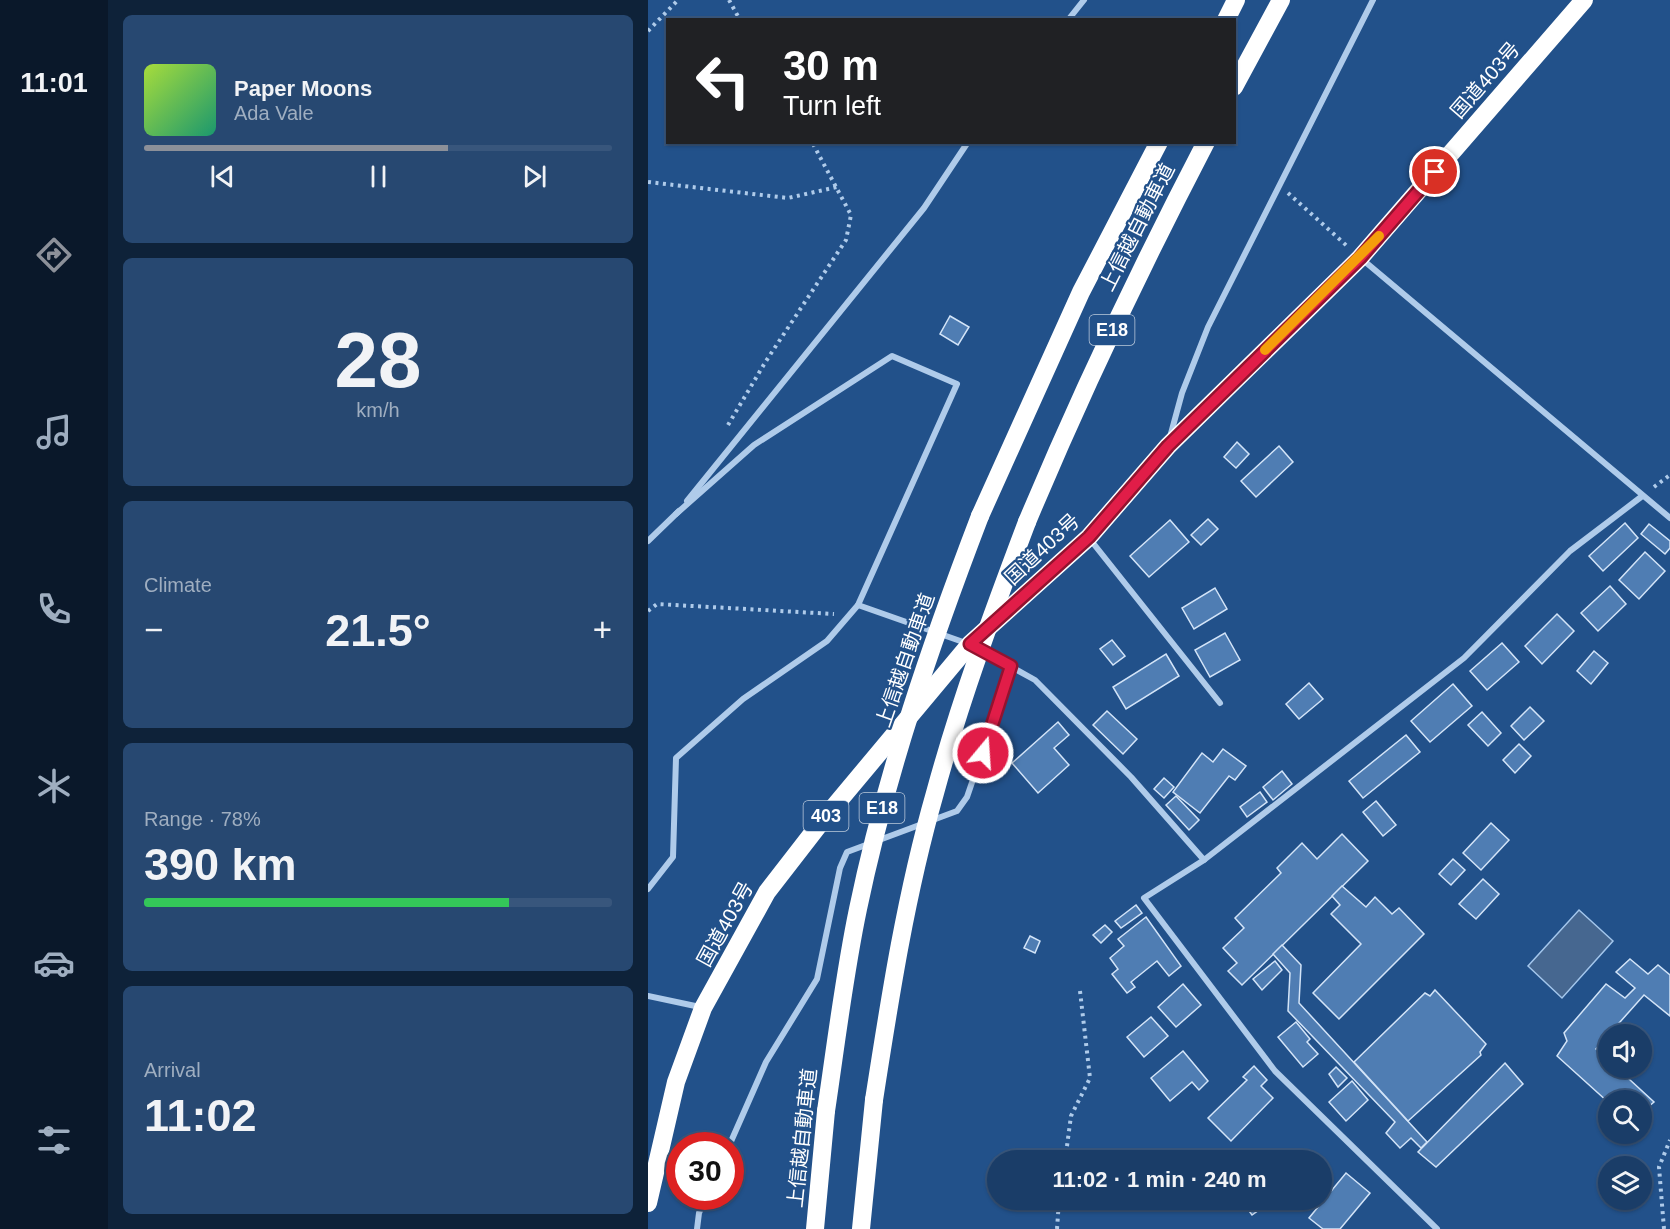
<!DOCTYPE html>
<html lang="en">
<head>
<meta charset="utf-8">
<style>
	:root { --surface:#1a3d68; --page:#274871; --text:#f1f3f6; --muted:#9faec0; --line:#38567c; --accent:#8c9099 }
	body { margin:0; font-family:Helvetica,"Noto Sans JP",sans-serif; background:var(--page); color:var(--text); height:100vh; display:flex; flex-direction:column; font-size:22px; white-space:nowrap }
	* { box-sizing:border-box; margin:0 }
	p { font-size:20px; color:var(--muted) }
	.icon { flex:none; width:33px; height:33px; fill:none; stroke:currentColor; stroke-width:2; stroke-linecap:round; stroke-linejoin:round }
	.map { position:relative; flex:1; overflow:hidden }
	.panel { display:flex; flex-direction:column; gap:15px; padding:15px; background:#0e2239; width:540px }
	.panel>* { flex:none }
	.top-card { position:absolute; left:18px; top:18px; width:570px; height:126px; border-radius:0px; box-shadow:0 2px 4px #0004,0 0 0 2px var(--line); background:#202124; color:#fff; overflow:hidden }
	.tools { position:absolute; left:950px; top:1024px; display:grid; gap:12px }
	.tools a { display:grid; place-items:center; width:54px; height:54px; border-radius:50%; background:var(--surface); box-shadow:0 2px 4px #0004,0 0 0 2px var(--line); font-size:30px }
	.speed { position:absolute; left:18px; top:1132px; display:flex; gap:12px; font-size:30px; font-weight:700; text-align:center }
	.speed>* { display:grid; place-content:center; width:78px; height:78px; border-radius:50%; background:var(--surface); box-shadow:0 2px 4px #0004,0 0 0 2px var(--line); line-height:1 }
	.speed .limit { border:9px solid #d22; background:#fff; color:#111 }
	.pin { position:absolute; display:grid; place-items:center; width:51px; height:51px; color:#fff; margin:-26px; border:3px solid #fff; border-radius:50%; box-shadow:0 2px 6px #0007 }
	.me { position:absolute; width:66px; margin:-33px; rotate:18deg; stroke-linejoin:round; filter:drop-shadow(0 0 4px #0008) }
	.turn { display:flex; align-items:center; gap:21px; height:126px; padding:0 18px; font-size:27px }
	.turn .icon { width:78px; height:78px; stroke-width:2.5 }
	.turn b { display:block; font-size:42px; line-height:51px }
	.big { font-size:45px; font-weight:700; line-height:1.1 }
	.panel .card { flex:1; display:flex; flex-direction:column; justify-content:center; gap:9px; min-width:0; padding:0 21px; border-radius:9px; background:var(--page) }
	.panel .dial { align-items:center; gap:0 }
	.dial b { font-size:78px; line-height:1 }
	.song { display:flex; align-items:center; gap:18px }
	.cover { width:72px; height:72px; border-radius:9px; background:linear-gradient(135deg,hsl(80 70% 55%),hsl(160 70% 35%)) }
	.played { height:6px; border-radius:3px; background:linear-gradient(90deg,var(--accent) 65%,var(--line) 65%) }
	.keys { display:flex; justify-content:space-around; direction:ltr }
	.heat { display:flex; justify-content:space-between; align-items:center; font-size:33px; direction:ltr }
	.charge { height:9px; border-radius:4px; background:linear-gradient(90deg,#34c759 78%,var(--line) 0) }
	.trip { position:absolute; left:339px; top:1150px; width:345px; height:60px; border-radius:30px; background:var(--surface); box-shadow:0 2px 4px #0004,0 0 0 2px var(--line); font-weight:700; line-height:60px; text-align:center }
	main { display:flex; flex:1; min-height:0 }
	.menu { display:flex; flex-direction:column; width:108px; justify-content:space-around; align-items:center; background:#0a182a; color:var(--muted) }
	.menu .icon { width:42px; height:42px }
	.menu .selected { color:var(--accent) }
	.menu b { font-size:27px; color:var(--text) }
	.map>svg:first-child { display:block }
	.water { fill:#466790; stroke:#a3c6ec; stroke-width:1.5 }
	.building { fill:#4f7db3; stroke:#d3e4f8; stroke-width:1.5 }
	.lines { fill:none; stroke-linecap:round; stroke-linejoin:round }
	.path { stroke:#afcbea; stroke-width:4; stroke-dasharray:3 4.5; stroke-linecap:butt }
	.street { stroke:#afcbea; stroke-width:6 }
	.highway { stroke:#fff; stroke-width:18 }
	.highway-bridge { stroke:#fff; stroke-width:18 }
	.route-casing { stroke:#92132f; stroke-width:15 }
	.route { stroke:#e11d48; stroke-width:10 }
	.slow { stroke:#f59e0b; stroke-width:10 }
	.labels { text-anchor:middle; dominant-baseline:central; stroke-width:4.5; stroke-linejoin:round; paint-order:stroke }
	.shield { fill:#22518a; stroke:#bdcbdc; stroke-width:1.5 }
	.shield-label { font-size:18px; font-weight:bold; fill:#fff }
	.street-label { font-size:20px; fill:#fff; stroke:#22518a }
</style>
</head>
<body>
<main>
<nav class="menu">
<b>11:01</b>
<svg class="icon selected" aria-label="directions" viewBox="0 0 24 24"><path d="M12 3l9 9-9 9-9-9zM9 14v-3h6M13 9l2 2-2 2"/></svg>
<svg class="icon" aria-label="music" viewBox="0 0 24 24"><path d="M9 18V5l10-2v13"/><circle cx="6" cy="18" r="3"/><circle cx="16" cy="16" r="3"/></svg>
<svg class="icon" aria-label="phone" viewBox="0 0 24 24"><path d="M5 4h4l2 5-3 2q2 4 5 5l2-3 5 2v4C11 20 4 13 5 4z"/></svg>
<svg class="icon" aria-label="climate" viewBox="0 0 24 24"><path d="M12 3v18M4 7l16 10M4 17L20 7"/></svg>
<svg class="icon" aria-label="car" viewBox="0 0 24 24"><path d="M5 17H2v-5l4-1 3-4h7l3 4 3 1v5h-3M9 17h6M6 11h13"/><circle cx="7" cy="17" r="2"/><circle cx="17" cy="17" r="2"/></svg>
<svg class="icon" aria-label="filters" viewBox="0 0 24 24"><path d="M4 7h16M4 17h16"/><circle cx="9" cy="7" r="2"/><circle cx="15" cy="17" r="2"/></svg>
</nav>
<section class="panel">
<div class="card">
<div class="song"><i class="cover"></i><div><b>Paper Moons</b><p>Ada Vale</p></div></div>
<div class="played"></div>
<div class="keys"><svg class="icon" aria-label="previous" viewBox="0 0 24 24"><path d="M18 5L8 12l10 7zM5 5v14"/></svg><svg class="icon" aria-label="pause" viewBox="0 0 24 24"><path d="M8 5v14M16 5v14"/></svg><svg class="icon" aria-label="next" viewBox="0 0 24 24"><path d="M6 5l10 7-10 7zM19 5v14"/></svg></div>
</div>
<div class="card dial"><b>28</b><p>km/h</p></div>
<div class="card"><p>Climate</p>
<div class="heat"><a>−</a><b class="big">21.5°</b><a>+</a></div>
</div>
<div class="card"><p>Range · 78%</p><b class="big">390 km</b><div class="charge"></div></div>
<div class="card"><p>Arrival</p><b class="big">11:02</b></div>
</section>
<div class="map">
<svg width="1022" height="1229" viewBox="0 0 1022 1229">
	<rect width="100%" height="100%" fill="#22518a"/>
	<path class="water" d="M 931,910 L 965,941 L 914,998 L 880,966 Z"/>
	<g class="building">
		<path d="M 302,316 L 321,327 L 310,345 L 292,334 Z"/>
		<path d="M 589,442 L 601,454 L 588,468 L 576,457 Z"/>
		<path d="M 631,446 L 645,462 L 608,497 L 593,481 Z"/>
		<path d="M 560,519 L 570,529 L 553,545 L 543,535 Z"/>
		<path d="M 522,520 L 541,542 L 501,577 L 482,556 Z"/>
		<path d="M 977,523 L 990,538 L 955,571 L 941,556 Z"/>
		<path d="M 1001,524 L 1022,541 L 1022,548 L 1017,554 L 993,534 Z"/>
		<path d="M 997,552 L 1017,571 L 991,599 L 971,580 Z"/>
		<path d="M 962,586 L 978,604 L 950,631 L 933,613 Z"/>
		<path d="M 567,588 L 579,609 L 546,629 L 534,608 Z"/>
		<path d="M 909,614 L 926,631 L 894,664 L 877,646 Z"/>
		<path d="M 577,633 L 592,660 L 562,677 L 547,650 Z"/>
		<path d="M 464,640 L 477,656 L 465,665 L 452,649 Z"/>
		<path d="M 854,643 L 871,662 L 839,690 L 822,671 Z"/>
		<path d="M 946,651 L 960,663 L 943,684 L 929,671 Z"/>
		<path d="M 518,654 L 531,676 L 478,709 L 465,687 Z"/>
		<path d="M 661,683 L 675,699 L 651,719 L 638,704 Z"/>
		<path d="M 805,684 L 824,706 L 782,742 L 763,721 Z"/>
		<path d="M 882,707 L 896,721 L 876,740 L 863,726 Z"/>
		<path d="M 459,711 L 489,739 L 475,754 L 445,725 Z"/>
		<path d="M 834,712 L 853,733 L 840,746 L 820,725 Z"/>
		<path d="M 410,722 L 421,735 L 406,748 L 421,765 L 390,793 L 364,763 Z"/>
		<path d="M 758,735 L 772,752 L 715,798 L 701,781 Z"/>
		<path d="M 871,744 L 883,756 L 867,773 L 855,760 Z"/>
		<path d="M 575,749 L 598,766 L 587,780 L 581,776 L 552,813 L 525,792 L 554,753 L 565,762 Z"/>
		<path d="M 634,771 L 644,784 L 625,800 L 615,787 Z"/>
		<path d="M 516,778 L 526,787 L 516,798 L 506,789 Z"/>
		<path d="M 612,792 L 619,802 L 599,817 L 592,807 Z"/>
		<path d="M 528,796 L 551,820 L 541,830 L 518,805 Z"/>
		<path d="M 728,801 L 748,825 L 735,836 L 715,812 Z"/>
		<path d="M 843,823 L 861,840 L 833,870 L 815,853 Z"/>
		<path d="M 694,834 L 720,861 L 594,985 L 580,971 L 589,963 L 575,948 L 596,928 L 587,918 L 633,873 L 629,868 L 654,843 L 669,859 Z"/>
		<path d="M 805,859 L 817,870 L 803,885 L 791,874 Z"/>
		<path d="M 835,879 L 851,894 L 828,919 L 811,904 Z"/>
		<path d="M 694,886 L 718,907 L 727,897 L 744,914 L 751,908 L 776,934 L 691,1019 L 665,993 L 713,944 L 683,914 L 692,905 L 684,896 Z"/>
		<path d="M 488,905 L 494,913 L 473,928 L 467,921 Z"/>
		<path d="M 498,917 L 533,966 L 521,976 L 509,961 L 483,982 L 487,987 L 479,993 L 464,974 L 470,969 L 462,958 L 476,946 L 470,939 Z"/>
		<path d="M 457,925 L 464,932 L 453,943 L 445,935 Z"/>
		<path d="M 382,936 L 392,941 L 387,953 L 376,948 Z"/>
		<path d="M 634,945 L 653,965 L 651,1003 L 779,1142 L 773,1148 L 763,1138 L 752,1148 L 738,1133 L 747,1122 L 640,1011 L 642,973 L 625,954 Z"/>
		<path d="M 982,959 L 1000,974 L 1010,965 L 1022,975 L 1022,1016 L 996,995 L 948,1049 L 960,1060 L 960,1068 L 969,1068 L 1006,1102 L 993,1113 L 993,1101 L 960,1102 L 909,1056 L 919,1041 L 916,1033 L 958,984 L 977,998 L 987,988 L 968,972 Z"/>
		<path d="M 627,961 L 634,970 L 614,990 L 605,979 Z"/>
		<path d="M 535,984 L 553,1005 L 528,1027 L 510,1007 Z"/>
		<path d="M 787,990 L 838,1044 L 832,1052 L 833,1055 L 760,1121 L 706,1062 L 777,993 L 782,996 Z"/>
		<path d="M 503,1017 L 520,1036 L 496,1057 L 479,1037 Z"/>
		<path d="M 648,1022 L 662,1039 L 659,1042 L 670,1054 L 655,1067 L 630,1037 Z"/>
		<path d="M 535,1051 L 560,1081 L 551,1090 L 544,1082 L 522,1101 L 503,1078 Z"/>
		<path d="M 857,1063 L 875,1084 L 788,1167 L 770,1152 Z"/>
		<path d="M 606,1066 L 619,1080 L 613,1086 L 625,1098 L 583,1141 L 560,1118 L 599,1080 L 595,1077 Z"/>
		<path d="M 688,1067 L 699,1078 L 690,1087 L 681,1074 Z"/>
		<path d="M 704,1081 L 720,1100 L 698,1121 L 681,1102 Z"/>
		<path d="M 698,1173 L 722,1193 L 692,1229 L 675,1229 L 661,1218 Z"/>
		<path d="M 593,1200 L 625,1200 L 604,1215 Z"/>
	</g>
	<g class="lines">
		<g class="path">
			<path d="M 81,0 L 92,20"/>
			<path d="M 0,31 L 30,0"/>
			<path d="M 0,182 L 140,198 L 189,187"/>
			<path d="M 640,193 L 699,246"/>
			<path d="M 80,425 L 118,361 L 198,240 L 203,215 L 164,142"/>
			<path d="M 1006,487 L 1022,475"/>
			<path d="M 0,611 L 9,604 L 186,614"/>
			<path d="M 417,1161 L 423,1116 L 442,1078 L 432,991"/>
			<path d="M 409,1229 L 411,1200"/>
			<path d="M 1016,1229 L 1011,1167 L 1022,1140"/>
		</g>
		<g class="street">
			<path d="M 420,20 L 436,0"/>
			<path d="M 715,260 L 1022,518"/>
			<path d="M 522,437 L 534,393 L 560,327 L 725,0"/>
			<path d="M 39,501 L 276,208 L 320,142"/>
			<path d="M 441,538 L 572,703"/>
			<path d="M 0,541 L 31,511"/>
			<path d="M 210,605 L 318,643"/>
			<path d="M 333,650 L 387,680 L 483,777 L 556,860 L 816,658 L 922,551 L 993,497"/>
			<path d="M 556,860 L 496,898 L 627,1071 L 789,1229"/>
			<path d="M 0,889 L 25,857 L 28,758 L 95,699 L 179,641 L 210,605 L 309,384 L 244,356 L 106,445 L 28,514"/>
			<path d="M 0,996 L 52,1007"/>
			<path d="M 81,1146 L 118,1062 L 169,979 L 192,868 L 199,852 L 309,811 L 319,797 L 364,666"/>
			<path d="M 49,1229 L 51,1213 L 58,1197"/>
		</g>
		<g class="highway">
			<path d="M 578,20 L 588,0"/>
			<path d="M 586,87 L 633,0"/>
			<path d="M 332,516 L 433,292 L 511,142"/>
			<path d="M 379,522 C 433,393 493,267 558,142"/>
			<path d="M 0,1203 L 28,1082 L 55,1008 L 119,892 L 174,821 L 322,644 L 441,537 L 520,446 L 712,258 L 936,0"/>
			<path d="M 167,1229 L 178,1111"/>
			<path d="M 213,1229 L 226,1100"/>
		</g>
		<g class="highway-bridge">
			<path d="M 226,1100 C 242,997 258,894 287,793 C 312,701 345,612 379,522"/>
			<path d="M 178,1111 C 188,1044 196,976 210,909 C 238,774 283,644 332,516"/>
		</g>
	</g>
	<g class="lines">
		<defs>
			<path id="route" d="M 335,753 L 363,666 L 322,644 L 441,537 L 520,446 L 712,258 L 787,172"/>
		</defs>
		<use href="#route" class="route-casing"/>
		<use href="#route" class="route"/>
		<path class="slow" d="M 617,350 L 731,236"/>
	</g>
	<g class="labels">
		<g class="shield">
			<rect x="441.5" y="315" width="45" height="30" rx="4.5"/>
			<rect x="211.5" y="793" width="45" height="30" rx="4.5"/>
			<rect x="155.5" y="801" width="45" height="30" rx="4.5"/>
		</g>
		<g class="shield-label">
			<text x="464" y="330">E18</text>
			<text x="234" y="808">E18</text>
			<text x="178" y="816">403</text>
		</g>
		<g class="street-label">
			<text transform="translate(837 80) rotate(-49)">国道403号</text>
			<text transform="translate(489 227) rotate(-63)">上信越自動車道</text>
			<text transform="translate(394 549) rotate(-43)">国道403号</text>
			<text transform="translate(257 660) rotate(-71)">上信越自動車道</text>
			<text transform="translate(77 924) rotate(-61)">国道403号</text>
			<text transform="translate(154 1138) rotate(-84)">上信越自動車道</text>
		</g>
	</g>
</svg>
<div class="tools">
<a><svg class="icon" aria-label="sound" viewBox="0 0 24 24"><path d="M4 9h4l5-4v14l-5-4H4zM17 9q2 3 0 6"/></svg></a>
<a><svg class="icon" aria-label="search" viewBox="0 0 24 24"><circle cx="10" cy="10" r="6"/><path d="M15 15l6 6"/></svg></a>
<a><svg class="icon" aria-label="layers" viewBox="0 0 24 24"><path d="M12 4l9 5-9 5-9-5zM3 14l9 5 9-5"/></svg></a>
</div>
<div class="speed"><div class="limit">30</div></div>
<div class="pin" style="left:787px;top:172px;background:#d93025"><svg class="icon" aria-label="arrive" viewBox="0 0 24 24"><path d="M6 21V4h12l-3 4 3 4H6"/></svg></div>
<svg class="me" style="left:335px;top:753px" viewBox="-20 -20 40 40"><circle r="17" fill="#e11d48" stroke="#fff" stroke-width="3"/><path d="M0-11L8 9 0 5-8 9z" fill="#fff"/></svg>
<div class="trip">11:02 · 1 min · 240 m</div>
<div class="top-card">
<div class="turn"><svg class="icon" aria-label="left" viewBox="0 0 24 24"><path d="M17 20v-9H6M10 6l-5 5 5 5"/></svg><div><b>30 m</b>Turn left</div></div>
</div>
</div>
</main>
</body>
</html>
